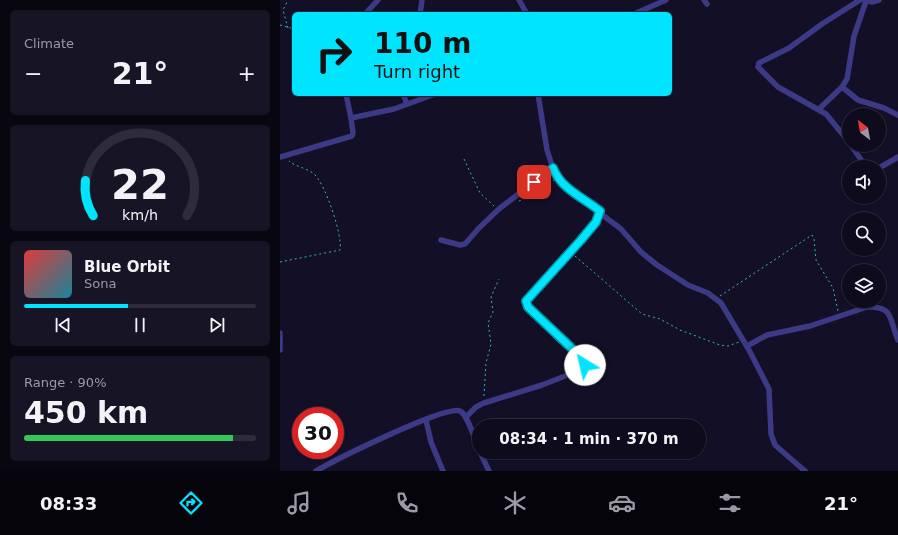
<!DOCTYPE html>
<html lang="en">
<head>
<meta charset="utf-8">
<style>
	:root { --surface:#0e0b1c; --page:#171425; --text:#f1f3f6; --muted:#9b9ba3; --line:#2e2b3b; --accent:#00e5ff }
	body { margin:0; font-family:"DejaVu Sans",sans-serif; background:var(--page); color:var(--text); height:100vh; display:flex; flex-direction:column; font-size:15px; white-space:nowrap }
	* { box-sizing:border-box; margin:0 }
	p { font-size:13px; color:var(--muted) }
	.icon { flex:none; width:22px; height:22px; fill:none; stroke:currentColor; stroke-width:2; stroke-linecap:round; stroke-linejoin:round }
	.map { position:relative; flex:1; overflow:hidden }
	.side { display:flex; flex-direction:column; gap:10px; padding:10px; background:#08060f; width:280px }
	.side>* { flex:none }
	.banner { position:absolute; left:12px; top:12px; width:380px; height:84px; border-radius:6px; box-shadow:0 1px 3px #0004,0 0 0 1px var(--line); background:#00e5ff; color:#111; overflow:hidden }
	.needle { width:26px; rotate:329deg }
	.tools { position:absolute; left:562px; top:108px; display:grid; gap:8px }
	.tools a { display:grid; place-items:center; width:44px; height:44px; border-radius:50%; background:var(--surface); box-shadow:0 1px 3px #0004,0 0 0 1px var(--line); font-size:20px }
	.speed { position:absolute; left:12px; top:407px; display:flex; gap:8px; font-size:20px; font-weight:700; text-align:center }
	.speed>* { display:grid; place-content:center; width:52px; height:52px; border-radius:50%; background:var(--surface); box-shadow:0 1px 3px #0004,0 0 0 1px var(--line); line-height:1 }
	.speed .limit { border:6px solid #d22; background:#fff; color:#111 }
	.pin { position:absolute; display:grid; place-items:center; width:34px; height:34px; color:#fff; margin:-17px; border-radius:8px; box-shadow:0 2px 6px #0006 }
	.me { position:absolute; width:44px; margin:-22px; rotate:324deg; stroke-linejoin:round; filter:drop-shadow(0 0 3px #0008) }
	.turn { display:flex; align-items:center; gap:14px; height:84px; padding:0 16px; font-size:18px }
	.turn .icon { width:52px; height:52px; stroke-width:2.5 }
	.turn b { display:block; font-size:28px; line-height:34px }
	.big { font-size:30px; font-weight:600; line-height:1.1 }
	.side .card { flex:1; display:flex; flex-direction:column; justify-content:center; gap:6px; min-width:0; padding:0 14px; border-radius:6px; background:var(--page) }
	.side .dial { align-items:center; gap:0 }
	.dial svg { height:104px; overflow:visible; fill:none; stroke:var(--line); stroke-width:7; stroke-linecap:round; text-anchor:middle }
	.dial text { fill:var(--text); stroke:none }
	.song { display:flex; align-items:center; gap:12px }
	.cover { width:48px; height:48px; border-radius:6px; background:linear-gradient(135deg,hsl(0 70% 55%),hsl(190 70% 35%)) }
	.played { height:4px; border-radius:2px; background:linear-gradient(90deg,var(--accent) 45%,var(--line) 45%) }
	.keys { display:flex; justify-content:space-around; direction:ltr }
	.heat { display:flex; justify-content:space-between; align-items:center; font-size:22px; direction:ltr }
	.charge { height:6px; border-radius:3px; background:linear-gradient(90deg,#34c759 90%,var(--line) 0) }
	.trip { position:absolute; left:192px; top:419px; width:234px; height:40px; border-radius:20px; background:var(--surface); box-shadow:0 1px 3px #0004,0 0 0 1px var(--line); font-weight:600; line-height:40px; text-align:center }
	.menu { display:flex; height:64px; justify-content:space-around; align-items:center; background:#06040b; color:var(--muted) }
	.menu .icon { width:28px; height:28px }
	.menu .on { color:var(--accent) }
	.menu b { font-size:18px; color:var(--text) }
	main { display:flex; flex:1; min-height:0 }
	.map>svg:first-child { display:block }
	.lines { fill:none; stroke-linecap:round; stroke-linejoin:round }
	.path { stroke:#2fb8b0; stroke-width:1; stroke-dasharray:2 3; stroke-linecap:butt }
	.street { stroke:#3d3a85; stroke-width:5.5 }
	.route-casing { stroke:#0095a6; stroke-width:10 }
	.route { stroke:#00e5ff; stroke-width:7 }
</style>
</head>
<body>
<main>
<section class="side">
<div class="card"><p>Climate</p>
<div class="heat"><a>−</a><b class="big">21°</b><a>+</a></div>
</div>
<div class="card dial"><svg viewBox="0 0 100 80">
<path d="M14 69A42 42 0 1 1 86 69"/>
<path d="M14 69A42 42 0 0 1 8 42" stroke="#00e5ff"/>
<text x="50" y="56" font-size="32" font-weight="700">22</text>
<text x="50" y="72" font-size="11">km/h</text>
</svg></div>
<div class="card">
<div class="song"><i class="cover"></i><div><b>Blue Orbit</b><p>Sona</p></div></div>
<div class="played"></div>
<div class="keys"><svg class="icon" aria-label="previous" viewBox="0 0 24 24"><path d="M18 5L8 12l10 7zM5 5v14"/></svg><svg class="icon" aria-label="pause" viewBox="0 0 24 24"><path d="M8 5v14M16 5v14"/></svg><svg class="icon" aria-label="next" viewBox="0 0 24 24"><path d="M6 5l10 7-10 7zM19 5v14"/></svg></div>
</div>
<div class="card"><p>Range · 90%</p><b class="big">450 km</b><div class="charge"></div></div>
</section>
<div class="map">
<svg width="618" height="471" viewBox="0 0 618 471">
	<rect width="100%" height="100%" fill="#130f26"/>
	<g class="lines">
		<g class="path">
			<path d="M 0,25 L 14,29"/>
			<path d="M 8,28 L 3,10 L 8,0"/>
			<path d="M 184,159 L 200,193 L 214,206"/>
			<path d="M 239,201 L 253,195 L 274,180"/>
			<path d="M 295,256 L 362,314 L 380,319 L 400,330 L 440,345 L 448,346 L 459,342"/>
			<path d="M 0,262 L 60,250 C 63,236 45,183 34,174 C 27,168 16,167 9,161"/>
			<path d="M 440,296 L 532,235 L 534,239 L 536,260 L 553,288 L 558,311"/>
			<path d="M 204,396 L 206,363 L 211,344 L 208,323 L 213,312 L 211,297 L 219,279"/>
		</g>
		<g class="street">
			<path d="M 239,0 L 247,14"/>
			<path d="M 424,0 L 427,4"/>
			<path d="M 584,0 L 592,2 L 599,0"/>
			<path d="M 85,14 L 98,0"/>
			<path d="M 140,14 L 142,0"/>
			<path d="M 354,14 L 386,0"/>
			<path d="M 562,87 L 578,100 L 604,108 L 618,115"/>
			<path d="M 66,94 L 71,118"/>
			<path d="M 123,94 L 127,104"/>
			<path d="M 258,94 L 267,150 L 274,171 L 292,192 L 341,229 L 361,252 L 377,265 L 408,285 L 428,293 L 441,303 L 469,350 L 489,389 L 491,434 L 495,445 L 525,471"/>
			<path d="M 539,109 L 562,87 L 567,79 L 574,36 L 586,1"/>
			<path d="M 569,142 L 546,114 L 498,87 L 478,67 L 479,63 L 509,48 L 542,24 L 580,0"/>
			<path d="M 571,145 L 586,167"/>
			<path d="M 0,157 L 72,136 L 73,133 L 71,118 L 114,109 L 155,94"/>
			<path d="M 599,168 L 618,157"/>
			<path d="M 161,240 L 180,245 L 185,244 L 199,228 L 220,208 L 273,168"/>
			<path d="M 0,333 L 0,350"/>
			<path d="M 467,346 L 487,335 L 530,326 L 587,307 C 614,306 609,319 618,340"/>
			<path d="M 186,417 L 196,407 L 204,403 L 262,385 L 303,369 L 305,365 L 302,358 L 249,307 L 245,301 L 301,240 L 316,222 L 320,211"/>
			<path d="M 146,420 L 151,442 L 163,471"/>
			<path d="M 200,452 L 209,471"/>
			<path d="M 36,471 C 55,460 165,405 180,411 C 188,415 195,441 199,449"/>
		</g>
	</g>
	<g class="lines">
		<defs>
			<path id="route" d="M 254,182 L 273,168 C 281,189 304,198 320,211 L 316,222 L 301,240 L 246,301 L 248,307 L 302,358 L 305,365"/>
		</defs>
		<use href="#route" class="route-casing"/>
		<use href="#route" class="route"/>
	</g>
</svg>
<div class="tools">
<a><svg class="needle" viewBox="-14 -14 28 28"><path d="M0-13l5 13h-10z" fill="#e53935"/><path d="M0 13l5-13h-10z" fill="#9b9ba3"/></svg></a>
<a><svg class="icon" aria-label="sound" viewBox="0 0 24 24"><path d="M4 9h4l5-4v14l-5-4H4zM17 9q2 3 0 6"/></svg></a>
<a><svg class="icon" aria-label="search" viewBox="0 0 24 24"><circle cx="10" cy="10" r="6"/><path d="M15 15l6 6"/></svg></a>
<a><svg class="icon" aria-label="layers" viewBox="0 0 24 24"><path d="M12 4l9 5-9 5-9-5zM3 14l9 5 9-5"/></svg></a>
</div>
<div class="speed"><div class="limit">30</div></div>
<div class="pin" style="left:254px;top:182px;background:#d93025"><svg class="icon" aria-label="arrive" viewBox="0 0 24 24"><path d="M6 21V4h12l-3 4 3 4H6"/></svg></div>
<svg class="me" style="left:305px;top:365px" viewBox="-20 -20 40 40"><circle r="19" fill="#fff"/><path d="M0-13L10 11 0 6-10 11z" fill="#00e5ff"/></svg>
<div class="trip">08:34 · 1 min · 370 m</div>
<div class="banner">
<div class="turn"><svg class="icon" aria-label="right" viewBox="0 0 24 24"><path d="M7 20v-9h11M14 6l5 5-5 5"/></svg><div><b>110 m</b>Turn right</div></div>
</div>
</div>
</main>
<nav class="menu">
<b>08:33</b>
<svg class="icon on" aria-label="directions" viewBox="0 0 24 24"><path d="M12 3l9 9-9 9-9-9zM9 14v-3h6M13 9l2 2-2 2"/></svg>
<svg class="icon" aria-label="music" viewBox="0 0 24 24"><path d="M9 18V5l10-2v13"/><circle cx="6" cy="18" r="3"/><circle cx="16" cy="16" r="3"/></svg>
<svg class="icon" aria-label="phone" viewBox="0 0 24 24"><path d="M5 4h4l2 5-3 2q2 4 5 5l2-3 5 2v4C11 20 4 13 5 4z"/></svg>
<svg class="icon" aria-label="climate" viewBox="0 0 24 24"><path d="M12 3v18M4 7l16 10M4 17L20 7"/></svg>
<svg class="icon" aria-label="car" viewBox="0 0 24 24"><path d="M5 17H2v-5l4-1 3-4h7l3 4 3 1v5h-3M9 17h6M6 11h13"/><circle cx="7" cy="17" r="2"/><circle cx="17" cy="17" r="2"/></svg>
<svg class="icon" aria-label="filters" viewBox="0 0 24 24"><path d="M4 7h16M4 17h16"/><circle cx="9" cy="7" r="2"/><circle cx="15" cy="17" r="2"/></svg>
<b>21°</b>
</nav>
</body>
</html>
